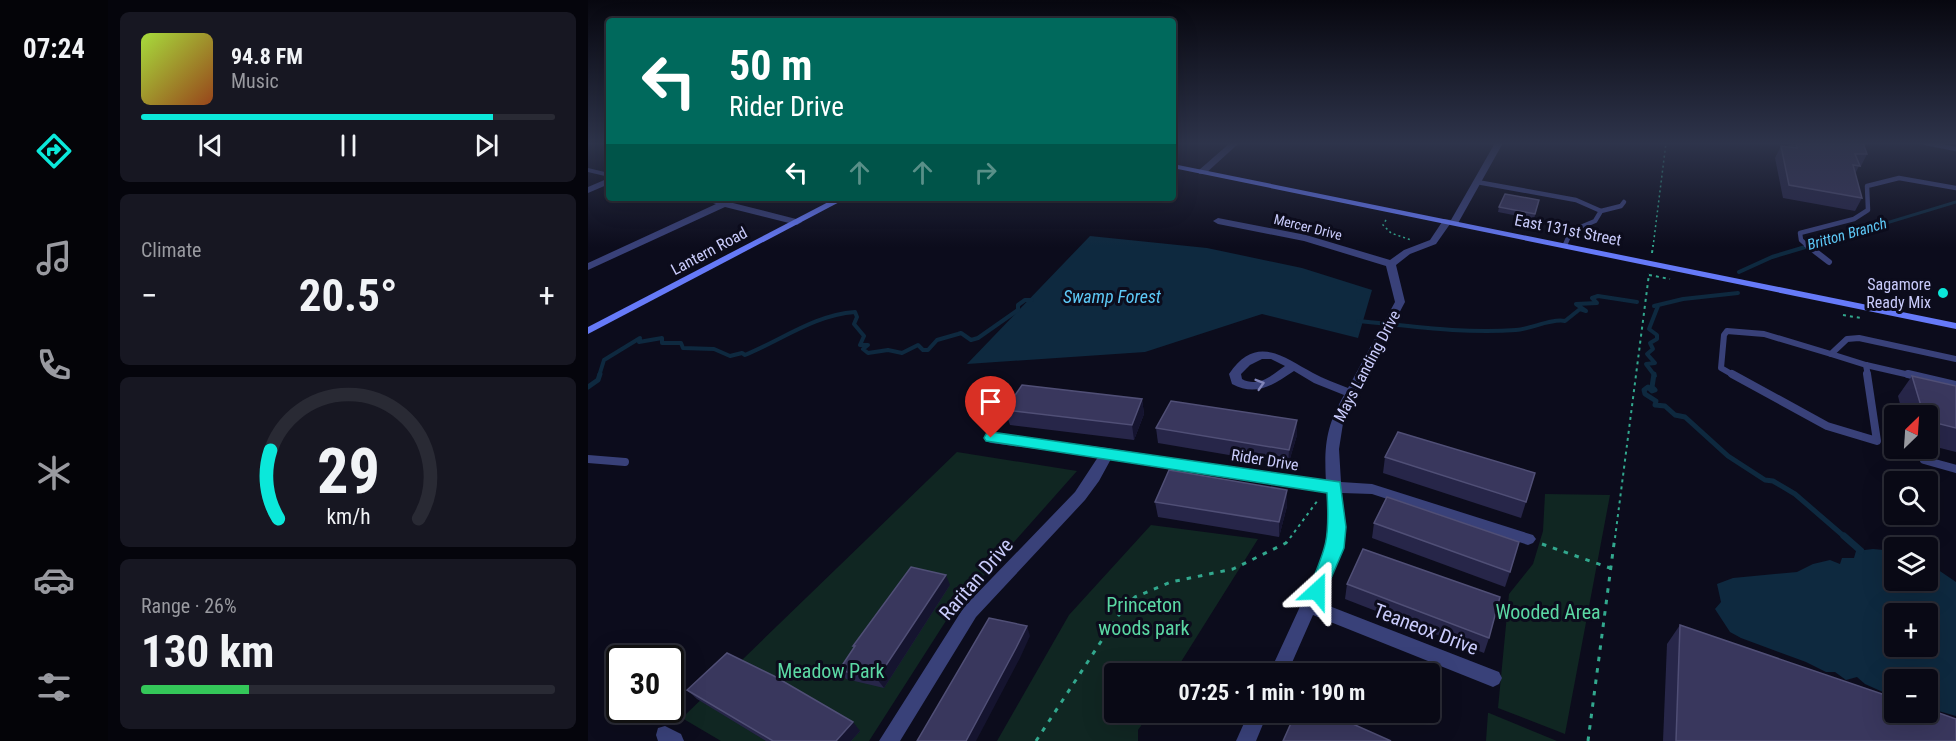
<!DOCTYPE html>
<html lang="en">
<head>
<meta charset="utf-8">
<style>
	:root { --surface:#090915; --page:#171722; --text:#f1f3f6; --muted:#999aa0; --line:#292a34; --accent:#0be8da }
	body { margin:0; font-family:"Roboto Condensed",sans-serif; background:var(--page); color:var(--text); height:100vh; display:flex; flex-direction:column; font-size:22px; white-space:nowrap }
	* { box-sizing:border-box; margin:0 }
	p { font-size:20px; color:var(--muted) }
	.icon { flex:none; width:33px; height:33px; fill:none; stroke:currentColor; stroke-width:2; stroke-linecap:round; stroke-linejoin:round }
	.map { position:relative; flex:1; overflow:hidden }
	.details { display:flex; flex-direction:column; gap:12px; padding:12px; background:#05050c; width:480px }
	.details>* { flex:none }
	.top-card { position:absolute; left:18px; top:18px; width:570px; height:183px; border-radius:6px; box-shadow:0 6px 24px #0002,0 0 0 2px var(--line); background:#00695c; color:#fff; overflow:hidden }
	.needle { width:39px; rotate:25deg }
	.controls { position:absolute; left:1296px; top:405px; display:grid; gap:12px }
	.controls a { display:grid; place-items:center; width:54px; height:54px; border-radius:6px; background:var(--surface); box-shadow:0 6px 24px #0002,0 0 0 2px var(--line); font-size:30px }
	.speed { position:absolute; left:18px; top:645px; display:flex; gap:12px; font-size:30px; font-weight:700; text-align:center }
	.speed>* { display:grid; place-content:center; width:78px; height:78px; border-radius:50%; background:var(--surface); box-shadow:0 6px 24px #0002,0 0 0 2px var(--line); line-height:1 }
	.speed .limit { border:3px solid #111; border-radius:9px; background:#fff; color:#111 }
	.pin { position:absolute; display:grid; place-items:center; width:51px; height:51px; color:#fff; margin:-62px -26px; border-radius:50% 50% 50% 0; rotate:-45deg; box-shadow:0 0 6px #0007 }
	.pin .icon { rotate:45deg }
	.me { position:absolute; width:66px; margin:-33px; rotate:24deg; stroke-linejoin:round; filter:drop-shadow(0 0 4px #0008) }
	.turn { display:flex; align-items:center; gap:21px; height:126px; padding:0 24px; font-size:27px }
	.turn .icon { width:78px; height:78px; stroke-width:2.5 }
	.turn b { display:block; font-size:42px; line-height:51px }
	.lanes { display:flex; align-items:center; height:57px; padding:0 24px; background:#0003; justify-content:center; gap:30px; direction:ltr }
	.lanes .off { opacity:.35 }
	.big { font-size:45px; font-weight:700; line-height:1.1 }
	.details .widget { flex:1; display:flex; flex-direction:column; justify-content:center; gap:9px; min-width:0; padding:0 21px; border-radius:9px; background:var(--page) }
	.details .dial { align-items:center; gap:0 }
	.dial svg { height:156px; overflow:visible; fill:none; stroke:var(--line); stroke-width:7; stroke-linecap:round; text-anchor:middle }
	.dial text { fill:var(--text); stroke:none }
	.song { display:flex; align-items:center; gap:18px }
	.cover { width:72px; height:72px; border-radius:9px; background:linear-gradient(135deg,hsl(80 70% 55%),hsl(20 70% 35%)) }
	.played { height:6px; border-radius:3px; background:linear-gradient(90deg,var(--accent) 85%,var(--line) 85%) }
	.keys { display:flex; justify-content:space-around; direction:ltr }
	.heat { display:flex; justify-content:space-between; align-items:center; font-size:33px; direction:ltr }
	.charge { height:9px; border-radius:4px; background:linear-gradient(90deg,#34c759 26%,var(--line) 0) }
	.trip { position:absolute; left:516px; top:663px; width:336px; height:60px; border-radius:6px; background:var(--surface); box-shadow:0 6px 24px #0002,0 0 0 2px var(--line); font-weight:700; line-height:60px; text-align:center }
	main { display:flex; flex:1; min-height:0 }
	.dock { display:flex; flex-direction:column; width:108px; justify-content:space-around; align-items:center; background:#040408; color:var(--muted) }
	.dock .icon { width:42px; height:42px }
	.dock .active { color:var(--accent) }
	.dock b { font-size:27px; color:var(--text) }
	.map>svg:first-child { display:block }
	.green { fill:#102622 }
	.water { fill:#0e293f; fill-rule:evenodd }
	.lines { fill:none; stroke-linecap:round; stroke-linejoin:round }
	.stream-far3 { stroke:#0e293f; stroke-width:3 }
	.stream-far2 { stroke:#0e293f; stroke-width:4 }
	.stream-far1 { stroke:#0e293f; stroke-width:5 }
	.stream { stroke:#0e293f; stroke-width:7 }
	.path-far2 { stroke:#32a88e; stroke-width:1.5; stroke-dasharray:2 3; stroke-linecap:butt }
	.path-far1 { stroke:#32a88e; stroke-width:2; stroke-dasharray:3 4; stroke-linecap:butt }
	.path { stroke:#32a88e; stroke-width:3; stroke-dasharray:4.5 7; stroke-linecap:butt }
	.lane-far2 { stroke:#394179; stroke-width:4.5 }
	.lane-far1 { stroke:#394179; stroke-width:6 }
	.lane { stroke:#394179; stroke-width:8 }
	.street { fill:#394179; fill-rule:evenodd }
	.secondary { fill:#667af8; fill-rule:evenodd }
	.wall { fill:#272649 }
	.shaded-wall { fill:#15142f }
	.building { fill:#39375d; stroke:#504f76; stroke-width:1.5 }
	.oneway { stroke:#8286ba }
	.route { fill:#0be8da; stroke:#07978e; stroke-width:1.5 }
	.poi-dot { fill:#0be8da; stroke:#0c0c1c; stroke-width:2 }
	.labels { text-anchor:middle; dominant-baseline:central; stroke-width:6; stroke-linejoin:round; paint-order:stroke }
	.far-street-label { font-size:14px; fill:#caccfc; stroke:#0c0c1c }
	.far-water-label { font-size:15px; font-style:italic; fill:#5dc9f7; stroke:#0c0c1c }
	.street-label { font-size:16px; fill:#caccfc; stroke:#0c0c1c }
	.poi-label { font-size:16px; fill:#caccfc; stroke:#0c0c1c; text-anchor:end }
	.water-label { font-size:18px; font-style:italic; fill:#5dc9f7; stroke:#0c0c1c }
	.near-street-label { font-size:20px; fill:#caccfc; stroke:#0c0c1c }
	.near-park-label { font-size:20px; fill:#5bd8a4; stroke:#0c0c1c }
</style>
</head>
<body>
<main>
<nav class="dock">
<b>07:24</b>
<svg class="icon active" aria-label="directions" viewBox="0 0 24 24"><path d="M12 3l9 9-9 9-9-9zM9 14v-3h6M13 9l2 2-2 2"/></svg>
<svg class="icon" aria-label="music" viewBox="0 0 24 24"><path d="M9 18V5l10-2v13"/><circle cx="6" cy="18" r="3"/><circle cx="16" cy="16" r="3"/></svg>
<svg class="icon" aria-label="phone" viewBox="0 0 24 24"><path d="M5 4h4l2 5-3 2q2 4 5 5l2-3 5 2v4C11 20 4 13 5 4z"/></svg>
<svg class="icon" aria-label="climate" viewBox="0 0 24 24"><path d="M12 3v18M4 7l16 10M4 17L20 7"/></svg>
<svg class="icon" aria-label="car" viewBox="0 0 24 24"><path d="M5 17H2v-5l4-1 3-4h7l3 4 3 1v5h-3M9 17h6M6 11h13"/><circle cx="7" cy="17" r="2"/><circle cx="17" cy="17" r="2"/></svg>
<svg class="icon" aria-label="filters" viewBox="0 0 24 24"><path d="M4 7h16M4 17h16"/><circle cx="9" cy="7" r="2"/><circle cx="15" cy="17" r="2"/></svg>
</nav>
<section class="details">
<div class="widget">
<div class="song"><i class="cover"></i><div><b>94.8 FM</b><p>Music</p></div></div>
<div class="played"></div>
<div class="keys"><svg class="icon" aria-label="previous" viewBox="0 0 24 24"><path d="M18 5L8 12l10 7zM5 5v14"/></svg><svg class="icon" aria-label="pause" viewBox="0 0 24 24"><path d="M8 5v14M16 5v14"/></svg><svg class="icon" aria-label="next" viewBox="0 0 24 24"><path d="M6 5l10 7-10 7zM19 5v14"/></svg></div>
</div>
<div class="widget"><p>Climate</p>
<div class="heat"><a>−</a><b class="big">20.5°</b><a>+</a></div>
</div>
<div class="widget dial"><svg viewBox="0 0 100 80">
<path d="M14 69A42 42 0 1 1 86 69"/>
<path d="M14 69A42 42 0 0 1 10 34" stroke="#0be8da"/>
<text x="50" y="56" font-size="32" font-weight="700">29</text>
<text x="50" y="72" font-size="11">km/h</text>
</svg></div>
<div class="widget"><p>Range · 26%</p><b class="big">130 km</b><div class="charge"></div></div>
</section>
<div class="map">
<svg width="1368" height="741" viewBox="0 0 1368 741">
	<rect width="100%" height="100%" fill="#0c0c1c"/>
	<g class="green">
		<path d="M 369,452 L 489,471 L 363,613 L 281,741 L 133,741 L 94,718 Z"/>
		<path d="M 957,494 L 1022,495 L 977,734 L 910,708 L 921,594 L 945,564 L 955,531 Z"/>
		<path d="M 563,525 L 670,539 L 586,673 L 526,674 L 526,712 L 562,713 L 550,730 L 550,741 L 409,741 L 481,615 Z"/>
		<path d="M 900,713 L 901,713 L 969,741 L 898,741 Z"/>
	</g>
	<g class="water">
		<path d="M 502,236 L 619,248 L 714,268 L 784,290 L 770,338 L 674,314 L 557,352 L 379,364 Z"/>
		<path d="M 1285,549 L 1306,551 L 1306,580 L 1340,580 L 1340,563 L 1368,582 L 1368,716 L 1340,708 L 1340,680 L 1306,680 L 1306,697 L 1277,684 L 1269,677 L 1258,680 L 1247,672 L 1238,672 L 1218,662 L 1153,638 L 1142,632 L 1127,609 L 1133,602 L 1129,584 L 1145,578 L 1209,572 L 1225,564 L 1242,560 L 1252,564 L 1254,558 L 1266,558 L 1268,551 ZM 1306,614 L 1340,614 L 1340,646 L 1306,646 Z"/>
	</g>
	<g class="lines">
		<path class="stream-far3" d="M 1219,247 L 1368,202"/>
		<g class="stream-far2">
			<path d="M 1151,272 L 1184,257 L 1224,245"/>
			<path d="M 1066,306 L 1095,299 L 1150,293"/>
			<path d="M 770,321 C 822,326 876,334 928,330 C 943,329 964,318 977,321 L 992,309 L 998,311 L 988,304 L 1009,303 L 1004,298 L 1010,296 L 1049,302"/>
			<path d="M 11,376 L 16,360 L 52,338 L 51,342 L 74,338 L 74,343 L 93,343 L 95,348 L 126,349 L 142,356 L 154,353 L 157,355 C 194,340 226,315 267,312 L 269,317 L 266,324 L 276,336 L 272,345 L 280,345 L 275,349 L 280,353 L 300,350 L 314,353 L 330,345 L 335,350 L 340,350 L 349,340 L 370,334 L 373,333 L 383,340 L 390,338 L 430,310 L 430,305 L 437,300 L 444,300"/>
			<path d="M 1067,376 L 1058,364 L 1067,363 L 1059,354 L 1065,349 L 1062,343 L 1069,339 L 1069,335 L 1061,329 L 1070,306"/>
		</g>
		<g class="stream-far1">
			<path d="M 1066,374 L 1064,387 L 1067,390 L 1064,391 L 1060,387 L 1056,390 L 1057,394 L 1068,401 L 1067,405 L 1077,406 L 1087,415 L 1097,417 L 1140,456 L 1177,480 L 1185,481 L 1207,494 L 1258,538"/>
			<path d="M 0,387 L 10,380 L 12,374"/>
		</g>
		<path class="stream" d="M 1256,536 L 1273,551"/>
		<g class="path-far2">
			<path d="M 798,220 L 795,225 L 803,233 L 823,240"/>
			<path d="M 1065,247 L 1078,143"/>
		</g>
		<g class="path-far1">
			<path d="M 1064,253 L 1065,245"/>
			<path d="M 1061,275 L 1082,279"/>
			<path d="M 1255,315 L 1273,318"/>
			<path d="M 702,538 L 730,500"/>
			<path d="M 1027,538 L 1061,274"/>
		</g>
		<g class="path">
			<path d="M 954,544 L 1022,568"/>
			<path d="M 448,741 L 529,617 L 547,597 L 583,582 L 645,569 L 698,543 L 703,536"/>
			<path d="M 1000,741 L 1027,536"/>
		</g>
		<g class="lane-far2">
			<path d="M 1338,143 L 1368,149"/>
			<path d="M 889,182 L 988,200 L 1013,211"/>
			<path d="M 977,245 L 983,231 L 1007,221 L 1013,211 L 1033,206 L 1036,202"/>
			<path d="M 1221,247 L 1213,240 L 1212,233 L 1266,219 L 1280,210 L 1279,186 L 1311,178 L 1368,188"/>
		</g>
		<g class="lane-far1">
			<path d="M 1219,245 L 1241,262"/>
			<path d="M 1243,354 L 1278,365 L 1326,376"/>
			<path d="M 1278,365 L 1280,376"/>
			<path d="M 1147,376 L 1133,368 L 1136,335 L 1139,331 L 1176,334 L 1243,354 L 1259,339 L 1271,338 L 1368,359"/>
		</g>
		<g class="lane">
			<path d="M 1144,374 L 1239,426 L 1289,441 L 1279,374"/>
			<path d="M 1320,374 L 1368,385"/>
			<path d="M 0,459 L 37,462"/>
			<path d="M 1336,460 L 1368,469"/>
		</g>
		<g class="street">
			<path d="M 642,143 L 651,143 L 617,174 L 611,174 L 611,170 Z"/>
			<path d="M 907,143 L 915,143 L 869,225 L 862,224 L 848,244 L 822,254 L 808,265 L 817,302 L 756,417 L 751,449 L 753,482 L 784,484 L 945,535 L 948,539 L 945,543 L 940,545 L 784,494 L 754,493 L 756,532 L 755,548 L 731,602 L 911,672 L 914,678 L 911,684 L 905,687 L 725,615 L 699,674 L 681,674 L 739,548 L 741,532 L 739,493 L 523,459 L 511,481 L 497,500 L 388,617 L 312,741 L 291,741 L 376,607 L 487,492 L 510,457 L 403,443 L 398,441 L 396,438 L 398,435 L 403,433 L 519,448 L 738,482 C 736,445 738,427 756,395 L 726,383 L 706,371 C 685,385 668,397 644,384 L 641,374 C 668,334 694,356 725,373 C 736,379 748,383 760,388 L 807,302 L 798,266 L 716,241 L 630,224 L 625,221 L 630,218 L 718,235 L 802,260 L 816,250 L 842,240 L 856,219 L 863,220 ZM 674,359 L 683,359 L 697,366 C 684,375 670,388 654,379 L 653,374 L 662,365 Z"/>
			<path d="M 0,168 L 21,173 L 21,177 L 0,172 Z"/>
			<path d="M 21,178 L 21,184 L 0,193 L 0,187 Z"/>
			<path d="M 109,198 C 117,198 125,200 134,201 C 140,201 147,198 153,198 L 145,203 L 212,220 L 214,222 L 209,225 L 137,207 L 0,270 L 0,263 L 128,204 Z"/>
			<path d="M 661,712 L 680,712 L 668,741 L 648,741 Z"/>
			<path d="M 77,726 L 93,734 L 96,741 L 70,741 L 68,735 L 70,728 Z"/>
		</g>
		<g class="secondary">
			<path d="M 585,164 L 1368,323 L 1368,329 L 585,168 Z"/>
			<path d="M 248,198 L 259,198 L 0,334 L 0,327 Z"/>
		</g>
	</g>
	<g class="wall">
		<path d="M 1200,143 L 1275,143 L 1279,154 L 1273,166 L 1271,166 L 1267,174 L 1274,198 L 1267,211 L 1195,198 L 1187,158 L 1193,146 L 1201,147 Z"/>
		<path d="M 951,200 L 946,219 L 910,212 L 911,207 Z"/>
		<path d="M 1324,376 L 1368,386 L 1368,452 L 1340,445 L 1340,416 L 1315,416 L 1310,396 Z"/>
		<path d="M 554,399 L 556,414 L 546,440 L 422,425 L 417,410 Z"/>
		<path d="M 709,420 L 709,435 L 700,465 L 570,443 L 568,428 Z"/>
		<path d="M 797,457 L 938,502 L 933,518 L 795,473 Z"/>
		<path d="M 567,502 L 699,506 L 691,537 L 570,517 Z"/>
		<path d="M 786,523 L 922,572 L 917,587 L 784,538 Z"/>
		<path d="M 759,584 L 901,638 L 896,653 L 757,599 Z"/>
		<path d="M 362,585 L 296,688 L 258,679 L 251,670 L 266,648 L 265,646 Z"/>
		<path d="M 1092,625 L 1368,741 L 1075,741 L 1079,644 Z"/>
		<path d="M 99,690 L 272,731 L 263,741 L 178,741 L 109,699 Z"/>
	</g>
	<g class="shaded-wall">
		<path d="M 554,399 L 556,414 L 546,440 L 544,425 Z"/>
		<path d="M 709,420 L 709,435 L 700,465 L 701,450 Z"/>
		<path d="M 699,490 L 699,506 L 691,537 L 691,522 Z"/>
		<path d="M 358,575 L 362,585 L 296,688 L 289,679 Z"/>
		<path d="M 439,626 L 442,636 L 432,658 L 388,741 L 378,741 Z"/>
		<path d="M 265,722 L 272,731 L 263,741 L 248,741 Z"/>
	</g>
	<g class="building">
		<path d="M 1208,143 L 1275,143 L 1279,154 L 1267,154 L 1272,166 L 1265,165 L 1274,198 L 1201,185 L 1193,146 L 1209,148 Z"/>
		<path d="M 917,194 L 951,200 L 947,214 L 911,207 Z"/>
		<path d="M 1324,376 L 1368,386 L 1368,428 L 1340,421 L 1340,416 L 1336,416 Z"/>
		<path d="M 434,385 L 554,399 L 544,425 L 417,410 Z"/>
		<path d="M 583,401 L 709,420 L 701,450 L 568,428 Z"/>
		<path d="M 810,432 L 947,473 L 938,502 L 797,457 Z"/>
		<path d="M 581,470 L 699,490 L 691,522 L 567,502 Z"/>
		<path d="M 799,497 L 931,542 L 922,572 L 786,523 Z"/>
		<path d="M 775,549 L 912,597 L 901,638 L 759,584 Z"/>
		<path d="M 323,567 L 358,575 L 289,679 L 251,670 L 267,646 L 265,646 Z"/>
		<path d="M 401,618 L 439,626 L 428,648 L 378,741 L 329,741 Z"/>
		<path d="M 1092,625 L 1306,698 L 1306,712 L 1340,712 L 1340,709 L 1368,719 L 1368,741 L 1088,741 Z"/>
		<path d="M 139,653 L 186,676 L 265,722 L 248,741 L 185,741 L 99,690 Z"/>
		<path d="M 708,712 L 738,712 L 803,741 L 695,741 Z"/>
	</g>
	<defs><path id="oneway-chevron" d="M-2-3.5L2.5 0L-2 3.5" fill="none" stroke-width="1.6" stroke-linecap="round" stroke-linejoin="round" transform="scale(1.5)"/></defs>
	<use class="oneway" href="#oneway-chevron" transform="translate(672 384) rotate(-17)"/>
	<linearGradient id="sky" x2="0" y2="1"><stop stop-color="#07070f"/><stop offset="0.58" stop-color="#2e344b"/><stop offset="1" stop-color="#2e344b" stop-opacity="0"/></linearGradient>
	<rect width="1368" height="247" fill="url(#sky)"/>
	<path class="route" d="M 403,432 L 752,482 L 758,527 L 756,548 L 735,597 L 729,599 L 722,597 L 720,591 C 738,548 742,540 739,493 L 398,441 L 396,438 L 398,434 Z"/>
	<circle class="poi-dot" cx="1355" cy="293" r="6"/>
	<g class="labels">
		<g class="far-street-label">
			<text transform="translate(720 227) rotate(14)">Mercer Drive</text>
		</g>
		<g class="far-water-label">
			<text transform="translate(1259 234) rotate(-16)">Britton Branch</text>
		</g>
		<g class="street-label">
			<text transform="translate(980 230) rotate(11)">East 131st Street</text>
			<text transform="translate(121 251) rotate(-28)">Lantern Road</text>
			<text transform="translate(779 366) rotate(-62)">Mays Landing Drive</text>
			<text transform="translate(677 460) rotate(9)">Rider Drive</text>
		</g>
		<g class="poi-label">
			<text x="1343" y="284">Sagamore<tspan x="1343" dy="18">Ready Mix</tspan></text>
		</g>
		<g class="water-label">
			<text x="524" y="296">Swamp Forest</text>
		</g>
		<g class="near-street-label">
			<text transform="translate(388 579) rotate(-49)">Raritan Drive</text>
			<text transform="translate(838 629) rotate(21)">Teaneox Drive</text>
		</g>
		<g class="near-park-label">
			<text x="556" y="605">Princeton<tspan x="556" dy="23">woods park</tspan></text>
			<text x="960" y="612">Wooded Area</text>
			<text x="243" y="671">Meadow Park</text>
		</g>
	</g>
</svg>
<div class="controls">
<a><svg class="needle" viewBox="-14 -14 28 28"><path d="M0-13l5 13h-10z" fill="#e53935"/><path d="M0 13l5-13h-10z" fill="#999aa0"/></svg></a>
<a><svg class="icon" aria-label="search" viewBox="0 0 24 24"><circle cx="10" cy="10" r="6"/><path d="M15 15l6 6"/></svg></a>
<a><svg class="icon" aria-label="layers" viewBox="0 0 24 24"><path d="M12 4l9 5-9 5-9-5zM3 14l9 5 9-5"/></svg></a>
<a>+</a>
<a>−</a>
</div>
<div class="speed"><div class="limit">30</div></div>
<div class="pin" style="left:403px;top:438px;background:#d93025"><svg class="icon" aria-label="arrive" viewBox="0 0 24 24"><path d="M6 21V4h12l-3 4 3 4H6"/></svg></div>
<svg class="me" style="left:729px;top:591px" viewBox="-20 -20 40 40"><path d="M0-17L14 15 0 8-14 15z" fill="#0be8da" stroke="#fff" stroke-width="4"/></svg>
<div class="trip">07:25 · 1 min · 190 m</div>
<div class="top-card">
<div class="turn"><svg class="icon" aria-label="left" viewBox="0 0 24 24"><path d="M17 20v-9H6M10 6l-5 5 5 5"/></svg><div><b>50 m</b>Rider Drive</div></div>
<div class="lanes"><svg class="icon" aria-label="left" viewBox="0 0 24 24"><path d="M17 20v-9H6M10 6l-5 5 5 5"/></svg><svg class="icon off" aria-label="ahead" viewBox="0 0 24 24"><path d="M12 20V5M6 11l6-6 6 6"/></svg><svg class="icon off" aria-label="ahead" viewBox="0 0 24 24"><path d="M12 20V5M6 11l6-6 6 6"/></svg><svg class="icon off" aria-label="right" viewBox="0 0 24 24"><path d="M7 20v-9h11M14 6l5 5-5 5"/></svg></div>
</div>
</div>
</main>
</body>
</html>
